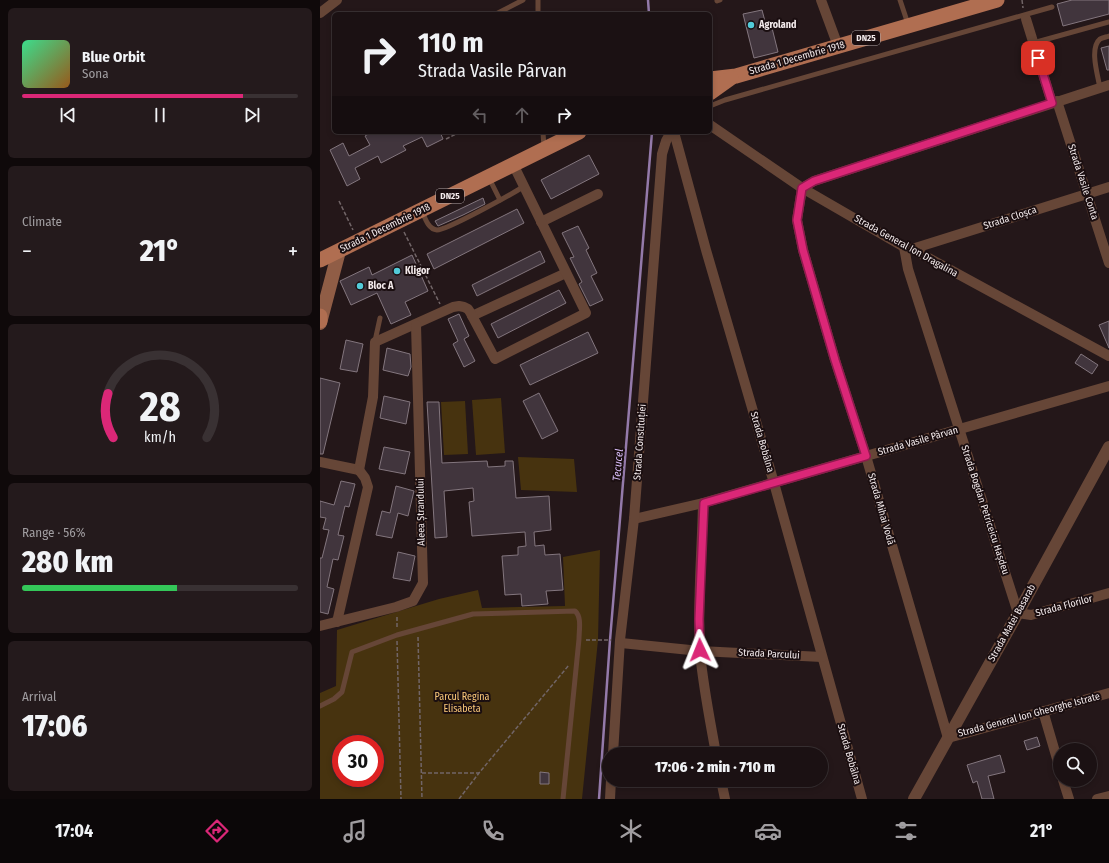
<!DOCTYPE html>
<html lang="en">
<head>
<meta charset="utf-8">
<style>
	:root { --surface:#1b1113; --page:#241a1c; --text:#f1f3f6; --muted:#a09da0; --line:#393133; --accent:#db2777 }
	body { margin:0; font-family:"Fira Sans Condensed",sans-serif; background:var(--page); color:var(--text); height:100vh; display:flex; flex-direction:column; font-size:15px; white-space:nowrap }
	* { box-sizing:border-box; margin:0 }
	p { font-size:13px; color:var(--muted) }
	.icon { flex:none; width:22px; height:22px; fill:none; stroke:currentColor; stroke-width:2; stroke-linecap:round; stroke-linejoin:round }
	.map { position:relative; flex:1; overflow:hidden }
	.sheet { display:flex; flex-direction:column; gap:8px; padding:8px; background:#0f090a; width:320px }
	.sheet>* { flex:none }
	.banner { position:absolute; left:12px; top:12px; width:380px; height:122px; border-radius:6px; box-shadow:0 2px 6px #0003,0 0 0 1px var(--line); background:#1b1113; color:var(--text); overflow:hidden }
	.controls { position:absolute; left:733px; top:743px; display:grid; gap:8px }
	.controls a { display:grid; place-items:center; width:44px; height:44px; border-radius:50%; background:var(--surface); box-shadow:0 2px 6px #0003,0 0 0 1px var(--line); font-size:20px }
	.speed { position:absolute; left:12px; top:735px; display:flex; gap:8px; font-size:20px; font-weight:700; text-align:center }
	.speed>* { display:grid; place-content:center; width:52px; height:52px; border-radius:50%; background:var(--surface); box-shadow:0 2px 6px #0003,0 0 0 1px var(--line); line-height:1 }
	.speed .limit { border:6px solid #d22; background:#fff; color:#111 }
	.pin { position:absolute; display:grid; place-items:center; width:34px; height:34px; color:#fff; margin:-17px; border-radius:8px; box-shadow:0 2px 6px #0006 }
	.me { position:absolute; width:44px; margin:-22px; rotate:358deg; stroke-linejoin:round; filter:drop-shadow(0 0 3px #0008) }
	.turn { display:flex; align-items:center; gap:14px; height:84px; padding:0 20px; font-size:18px }
	.turn .icon { width:52px; height:52px; stroke-width:2.5 }
	.turn b { display:block; font-size:28px; line-height:34px }
	.lanes { display:flex; align-items:center; height:38px; padding:0 20px; background:#0003; justify-content:center; gap:20px; direction:ltr }
	.lanes .off { opacity:.35 }
	.big { font-size:30px; font-weight:800; line-height:1.1 }
	.sheet .card { flex:1; display:flex; flex-direction:column; justify-content:center; gap:6px; min-width:0; padding:0 14px; border-radius:6px; background:var(--page) }
	.sheet .dial { align-items:center; gap:0 }
	.dial svg { height:104px; overflow:visible; fill:none; stroke:var(--line); stroke-width:7; stroke-linecap:round; text-anchor:middle }
	.dial text { fill:var(--text); stroke:none }
	.song { display:flex; align-items:center; gap:12px }
	.cover { width:48px; height:48px; border-radius:6px; background:linear-gradient(135deg,hsl(150 70% 55%),hsl(30 70% 35%)) }
	.played { height:4px; border-radius:2px; background:linear-gradient(90deg,var(--accent) 80%,var(--line) 80%) }
	.keys { display:flex; justify-content:space-around; direction:ltr }
	.heat { display:flex; justify-content:space-between; align-items:center; font-size:22px; direction:ltr }
	.charge { height:6px; border-radius:3px; background:linear-gradient(90deg,#34c759 56%,var(--line) 0) }
	.trip { position:absolute; left:282px; top:747px; width:226px; height:40px; border-radius:20px; background:var(--surface); box-shadow:0 2px 6px #0003,0 0 0 1px var(--line); font-weight:800; line-height:40px; text-align:center }
	.tabs { display:flex; height:64px; justify-content:space-around; align-items:center; background:#0b0708; color:var(--muted) }
	.tabs .icon { width:28px; height:28px }
	.tabs .active { color:var(--accent) }
	.tabs b { font-size:18px; color:var(--text) }
	main { display:flex; flex:1; min-height:0 }
	.map>svg:first-child { display:block }
	.green { fill:#47330f; fill-rule:evenodd }
	.lines { fill:none; stroke-linecap:round; stroke-linejoin:round }
	.stream { stroke:#947aaa; stroke-width:2.5 }
	.building { fill:#41353d; stroke:#83767e }
	.path { stroke:#716567; stroke-width:1.5; stroke-dasharray:4 2; stroke-linecap:butt }
	.service { stroke:#664637; stroke-width:5 }
	.minor { stroke:#664637; stroke-width:10 }
	.tertiary { stroke:#664637; stroke-width:12 }
	.secondary { stroke:#905d46; stroke-width:14 }
	.primary { stroke:#b06e51; stroke-width:15 }
	.route-casing { stroke:#8e194d; stroke-width:10 }
	.route { stroke:#db2777; stroke-width:7 }
	.poi-dot { fill:#52cbd9; stroke:#1a0e10; stroke-width:1.5 }
	.labels { text-anchor:middle; dominant-baseline:central; stroke-width:4; stroke-linejoin:round; paint-order:stroke }
	.shield { fill:#1a0e10; stroke:#b2a8a9; stroke-width:1 }
	.shield-label { font-size:9px; font-weight:bold; fill:#f3eaeb }
	.poi-label { font-size:10px; font-weight:bold; fill:#f3eaeb; stroke:#1a0e10; text-anchor:start }
	.street-label { font-size:10px; fill:#f3eaeb; stroke:#1a0e10 }
	.park-label { font-size:10px; fill:#fbc97a; stroke:#1a0e10 }
	.water-label { font-size:11px; font-style:italic; fill:#dabffa; stroke:#1a0e10 }
</style>
</head>
<body>
<main>
<section class="sheet">
<div class="card">
<div class="song"><i class="cover"></i><div><b>Blue Orbit</b><p>Sona</p></div></div>
<div class="played"></div>
<div class="keys"><svg class="icon" aria-label="previous" viewBox="0 0 24 24"><path d="M18 5L8 12l10 7zM5 5v14"/></svg><svg class="icon" aria-label="pause" viewBox="0 0 24 24"><path d="M8 5v14M16 5v14"/></svg><svg class="icon" aria-label="next" viewBox="0 0 24 24"><path d="M6 5l10 7-10 7zM19 5v14"/></svg></div>
</div>
<div class="card"><p>Climate</p>
<div class="heat"><a>−</a><b class="big">21°</b><a>+</a></div>
</div>
<div class="card dial"><svg viewBox="0 0 100 80">
<path d="M14 69A42 42 0 1 1 86 69"/>
<path d="M14 69A42 42 0 0 1 10 35" stroke="#db2777"/>
<text x="50" y="56" font-size="32" font-weight="700">28</text>
<text x="50" y="72" font-size="11">km/h</text>
</svg></div>
<div class="card"><p>Range · 56%</p><b class="big">280 km</b><div class="charge"></div></div>
<div class="card"><p>Arrival</p><b class="big">17:06</b></div>
</section>
<div class="map">
<svg width="789" height="799" viewBox="0 0 789 799">
	<rect width="100%" height="100%" fill="#241719"/>
	<g class="green">
		<path d="M 181,398 L 185,453 L 156,455 L 152,400 Z"/>
		<path d="M 145,401 L 148,454 L 124,455 L 121,402 Z"/>
		<path d="M 198,457 L 254,459 L 257,492 L 201,490 Z"/>
		<path d="M 280,550 L 278,640 L 262,799 L 0,799 L 0,693 L 16,686 L 17,630 L 119,599 L 158,590 L 162,608 L 245,606 L 243,557 ZM 21,744 L 55,744 L 55,778 L 21,778 Z"/>
	</g>
	<g class="lines">
		<g class="stream">
			<path d="M 328,0 L 329,14"/>
			<path d="M 279,799 L 290,640 L 332,132"/>
		</g>
	</g>
	<g class="building">
		<path d="M 752,0 L 789,0 L 789,14 L 743,26 L 737,4 Z"/>
		<path d="M 442,10 L 447,29 L 452,28 L 458,52 L 434,58 L 423,14 Z"/>
		<path d="M 789,46 L 789,70 L 787,70 L 781,48 Z"/>
		<path d="M 52,132 L 120,132 L 123,139 L 107,147 L 102,137 L 83,146 L 86,150 L 61,163 L 58,156 L 35,168 L 40,179 L 27,186 L 10,150 L 23,143 L 29,156 L 50,145 L 45,136 Z"/>
		<path d="M 269,155 L 279,174 L 231,199 L 221,180 Z"/>
		<path d="M 163,198 L 165,204 L 143,215 L 118,226 L 115,221 Z"/>
		<path d="M 197,209 L 204,223 L 114,269 L 107,254 Z"/>
		<path d="M 258,226 L 269,248 L 266,250 L 277,273 L 271,276 L 283,300 L 270,306 L 259,284 L 262,282 L 250,258 L 254,257 L 242,233 Z"/>
		<path d="M 220,251 L 225,262 L 157,296 L 152,285 Z"/>
		<path d="M 92,255 L 108,291 L 85,302 L 91,315 L 71,324 L 57,293 L 31,305 L 20,281 L 49,267 L 52,275 Z"/>
		<path d="M 239,290 L 246,303 L 178,338 L 171,324 Z"/>
		<path d="M 139,314 L 149,336 L 144,339 L 155,361 L 144,367 L 133,344 L 138,341 L 128,319 Z"/>
		<path d="M 789,321 L 789,348 L 779,325 Z"/>
		<path d="M 268,332 L 278,353 L 210,385 L 200,365 Z"/>
		<path d="M 26,340 L 43,344 L 37,372 L 20,369 Z"/>
		<path d="M 67,348 L 90,354 L 91,367 L 88,376 L 63,370 Z"/>
		<path d="M 761,354 L 778,365 L 772,374 L 755,363 Z"/>
		<path d="M 0,378 L 20,383 L 3,454 L 0,454 Z"/>
		<path d="M 219,393 L 238,431 L 222,439 L 203,401 Z"/>
		<path d="M 64,396 L 90,402 L 86,424 L 60,418 Z"/>
		<path d="M 107,402 L 119,402 L 122,463 L 167,461 L 168,467 L 185,466 L 185,461 L 193,461 L 196,498 L 229,496 L 231,530 L 214,532 L 215,546 L 224,545 L 225,555 L 240,554 L 243,590 L 226,591 L 228,604 L 202,606 L 201,594 L 185,595 L 182,556 L 198,555 L 198,547 L 206,546 L 205,532 L 152,536 L 149,502 L 154,501 L 153,488 L 124,491 L 127,537 L 115,538 Z"/>
		<path d="M 64,447 L 90,452 L 85,474 L 59,469 Z"/>
		<path d="M 21,481 L 35,484 L 29,507 L 25,506 L 18,535 L 24,536 L 18,560 L 13,559 L 7,587 L 14,589 L 8,614 L 0,612 L 0,558 L 2,558 L 9,530 L 3,529 L 6,518 L 0,517 L 0,501 L 14,505 Z"/>
		<path d="M 76,486 L 94,491 L 88,516 L 78,513 L 72,538 L 56,535 L 62,511 L 70,513 Z"/>
		<path d="M 78,552 L 95,556 L 90,581 L 73,578 Z"/>
		<path d="M 717,737 L 720,746 L 707,750 L 704,741 Z"/>
		<path d="M 680,755 L 685,772 L 668,776 L 674,799 L 662,799 L 657,781 L 653,783 L 647,765 Z"/>
		<path d="M 220,772 L 229,773 L 229,784 L 220,784 Z"/>
	</g>
	<g class="lines">
		<g class="path">
			<path d="M 702,0 L 703,8"/>
			<path d="M 126,139 L 140,132"/>
			<path d="M 19,201 L 33,230"/>
			<path d="M 84,232 L 120,304"/>
			<path d="M 77,617 L 77,629"/>
			<path d="M 98,637 L 102,799"/>
			<path d="M 266,640 L 291,640"/>
			<path d="M 77,641 L 81,799"/>
			<path d="M 102,773 L 159,773"/>
			<path d="M 139,799 L 159,773 L 249,665"/>
		</g>
		<g class="service">
			<path d="M 218,0 L 218,14"/>
			<path d="M 580,0 L 588,24"/>
			<path d="M 397,1 L 400,0"/>
			<path d="M 176,14 L 203,0"/>
			<path d="M 713,43 L 789,22"/>
			<path d="M 780,88 C 778,76 769,48 780,39 C 782,38 786,37 789,36"/>
			<path d="M 390,106 L 405,100 L 732,7"/>
			<path d="M 223,132 L 224,148"/>
			<path d="M 169,178 L 180,200"/>
			<path d="M 102,211 C 105,218 108,229 117,230 C 127,230 190,195 203,187"/>
			<path d="M 55,341 L 60,318"/>
			<path d="M 0,706 L 14,699 L 22,692 L 32,652 L 77,635 L 153,614 L 255,611 C 262,617 259,630 259,639 L 243,799"/>
		</g>
		<g class="minor">
			<path d="M 501,0 L 518,46"/>
			<path d="M 0,13 L 17,0"/>
			<path d="M 706,19 L 732,103"/>
			<path d="M 789,85 L 494,181 L 482,188 L 477,220 L 483,250 L 515,360 L 546,456 L 628,738 L 789,693"/>
			<path d="M 737,101 L 789,263"/>
			<path d="M 390,125 L 482,188 L 584,247 L 592,249 L 789,356"/>
			<path d="M 354,132 L 386,250 L 454,483 L 542,799"/>
			<path d="M 221,222 L 278,194"/>
			<path d="M 584,247 L 588,269 L 698,613 L 711,615 L 789,593"/>
			<path d="M 592,249 L 789,187"/>
			<path d="M 152,316 L 246,273"/>
			<path d="M 0,462 L 39,470"/>
			<path d="M 39,470 L 53,397 L 55,342 L 133,307 L 139,306 L 144,307 L 148,309 L 150,312 L 175,359 L 266,313 L 193,164"/>
			<path d="M 383,503 C 382,553 377,603 380,652 C 383,686 390,720 396,754"/>
			<path d="M 314,519 L 383,503 L 789,386"/>
			<path d="M 17,622 L 48,487 L 45,478 L 39,470"/>
			<path d="M 0,626 L 76,607 L 93,601 L 103,583 L 96,325"/>
			<path d="M 301,643 L 380,651 L 502,657"/>
			<path d="M 723,711 L 740,769"/>
			<path d="M 293,754 L 300,640 L 314,519 L 342,154 L 346,141 L 351,132"/>
			<path d="M 401,780 L 405,799"/>
			<path d="M 743,780 L 749,799"/>
			<path d="M 290,799 L 291,780"/>
			<path d="M 777,799 L 789,796"/>
		</g>
		<path class="tertiary" d="M 594,799 L 698,613 L 789,447"/>
		<path class="secondary" d="M 0,323 L 19,251"/>
		<g class="primary">
			<path d="M 390,79 L 416,76 L 677,0"/>
			<path d="M 390,93 L 411,78"/>
			<path d="M 0,260 L 259,132"/>
			<path d="M 0,316 L 0,321"/>
		</g>
	</g>
	<g class="lines">
		<defs>
			<path id="route" d="M 380,650 L 379,619 L 384,503 L 546,456 L 515,360 L 483,250 L 477,220 L 482,188 L 494,181 L 732,103 L 718,58"/>
		</defs>
		<use href="#route" class="route-casing"/>
		<use href="#route" class="route"/>
	</g>
	<g class="poi-dot">
		<circle cx="431" cy="25" r="4"/>
		<circle cx="77" cy="271" r="4"/>
		<circle cx="40" cy="286" r="4"/>
	</g>
	<g class="labels">
		<g class="shield">
			<rect x="532" y="31" width="28" height="14" rx="3"/>
			<rect x="116" y="189" width="28" height="14" rx="3"/>
		</g>
		<g class="shield-label">
			<text x="546" y="38">DN25</text>
			<text x="130" y="196">DN25</text>
		</g>
		<g class="poi-label">
			<text x="439" y="25">Agroland</text>
			<text x="85" y="271">Kligor</text>
			<text x="48" y="286">Bloc A</text>
		</g>
		<g class="street-label">
			<text transform="translate(477 58) rotate(-16)">Strada 1 Decembrie 1918</text>
			<text transform="translate(763 182) rotate(72)">Strada Vasile Conta</text>
			<text transform="translate(690 218) rotate(-18)">Strada Cloșca</text>
			<text transform="translate(65 228) rotate(-26)">Strada 1 Decembrie 1918</text>
			<text transform="translate(586 246) rotate(29)">Strada General Ion Dragalina</text>
			<text transform="translate(598 441) rotate(-16)">Strada Vasile Pârvan</text>
			<text transform="translate(320 442) rotate(-86)">Strada Constituției</text>
			<text transform="translate(442 442) rotate(74)">Strada Bobâlna</text>
			<text transform="translate(561 509) rotate(74)">Strada Mihai Vodă</text>
			<text transform="translate(665 510) rotate(72)">Strada Bogdan Petriceicu Hașdeu</text>
			<text transform="translate(101 512) rotate(-91)">Aleea Ștrandului</text>
			<text transform="translate(744 606) rotate(-15)">Strada Florilor</text>
			<text transform="translate(692 623) rotate(-61)">Strada Matei Basarab</text>
			<text transform="translate(449 654) rotate(3)">Strada Parcului</text>
			<text transform="translate(709 715) rotate(-15)">Strada General Ion Gheorghe Istrate</text>
			<text transform="translate(529 754) rotate(74)">Strada Bobâlna</text>
		</g>
		<g class="park-label">
			<text x="142" y="697">Parcul Regina<tspan x="142" dy="12">Elisabeta</tspan></text>
		</g>
		<g class="water-label">
			<text transform="translate(298 465) rotate(-85)">Tecucel</text>
		</g>
	</g>
</svg>
<div class="controls">
<a><svg class="icon" aria-label="search" viewBox="0 0 24 24"><circle cx="10" cy="10" r="6"/><path d="M15 15l6 6"/></svg></a>
</div>
<div class="speed"><div class="limit">30</div></div>
<div class="pin" style="left:718px;top:58px;background:#d93025"><svg class="icon" aria-label="arrive" viewBox="0 0 24 24"><path d="M6 21V4h12l-3 4 3 4H6"/></svg></div>
<svg class="me" style="left:380px;top:650px" viewBox="-20 -20 40 40"><path d="M0-17L14 15 0 8-14 15z" fill="#db2777" stroke="#fff" stroke-width="4"/></svg>
<div class="trip">17:06 · 2 min · 710 m</div>
<div class="banner">
<div class="turn"><svg class="icon" aria-label="right" viewBox="0 0 24 24"><path d="M7 20v-9h11M14 6l5 5-5 5"/></svg><div><b>110 m</b>Strada Vasile Pârvan</div></div>
<div class="lanes"><svg class="icon off" aria-label="left" viewBox="0 0 24 24"><path d="M17 20v-9H6M10 6l-5 5 5 5"/></svg><svg class="icon off" aria-label="ahead" viewBox="0 0 24 24"><path d="M12 20V5M6 11l6-6 6 6"/></svg><svg class="icon" aria-label="right" viewBox="0 0 24 24"><path d="M7 20v-9h11M14 6l5 5-5 5"/></svg></div>
</div>
</div>
</main>
<nav class="tabs">
<b>17:04</b>
<svg class="icon active" aria-label="directions" viewBox="0 0 24 24"><path d="M12 3l9 9-9 9-9-9zM9 14v-3h6M13 9l2 2-2 2"/></svg>
<svg class="icon" aria-label="music" viewBox="0 0 24 24"><path d="M9 18V5l10-2v13"/><circle cx="6" cy="18" r="3"/><circle cx="16" cy="16" r="3"/></svg>
<svg class="icon" aria-label="phone" viewBox="0 0 24 24"><path d="M5 4h4l2 5-3 2q2 4 5 5l2-3 5 2v4C11 20 4 13 5 4z"/></svg>
<svg class="icon" aria-label="climate" viewBox="0 0 24 24"><path d="M12 3v18M4 7l16 10M4 17L20 7"/></svg>
<svg class="icon" aria-label="car" viewBox="0 0 24 24"><path d="M5 17H2v-5l4-1 3-4h7l3 4 3 1v5h-3M9 17h6M6 11h13"/><circle cx="7" cy="17" r="2"/><circle cx="17" cy="17" r="2"/></svg>
<svg class="icon" aria-label="filters" viewBox="0 0 24 24"><path d="M4 7h16M4 17h16"/><circle cx="9" cy="7" r="2"/><circle cx="15" cy="17" r="2"/></svg>
<b>21°</b>
</nav>
</body>
</html>
